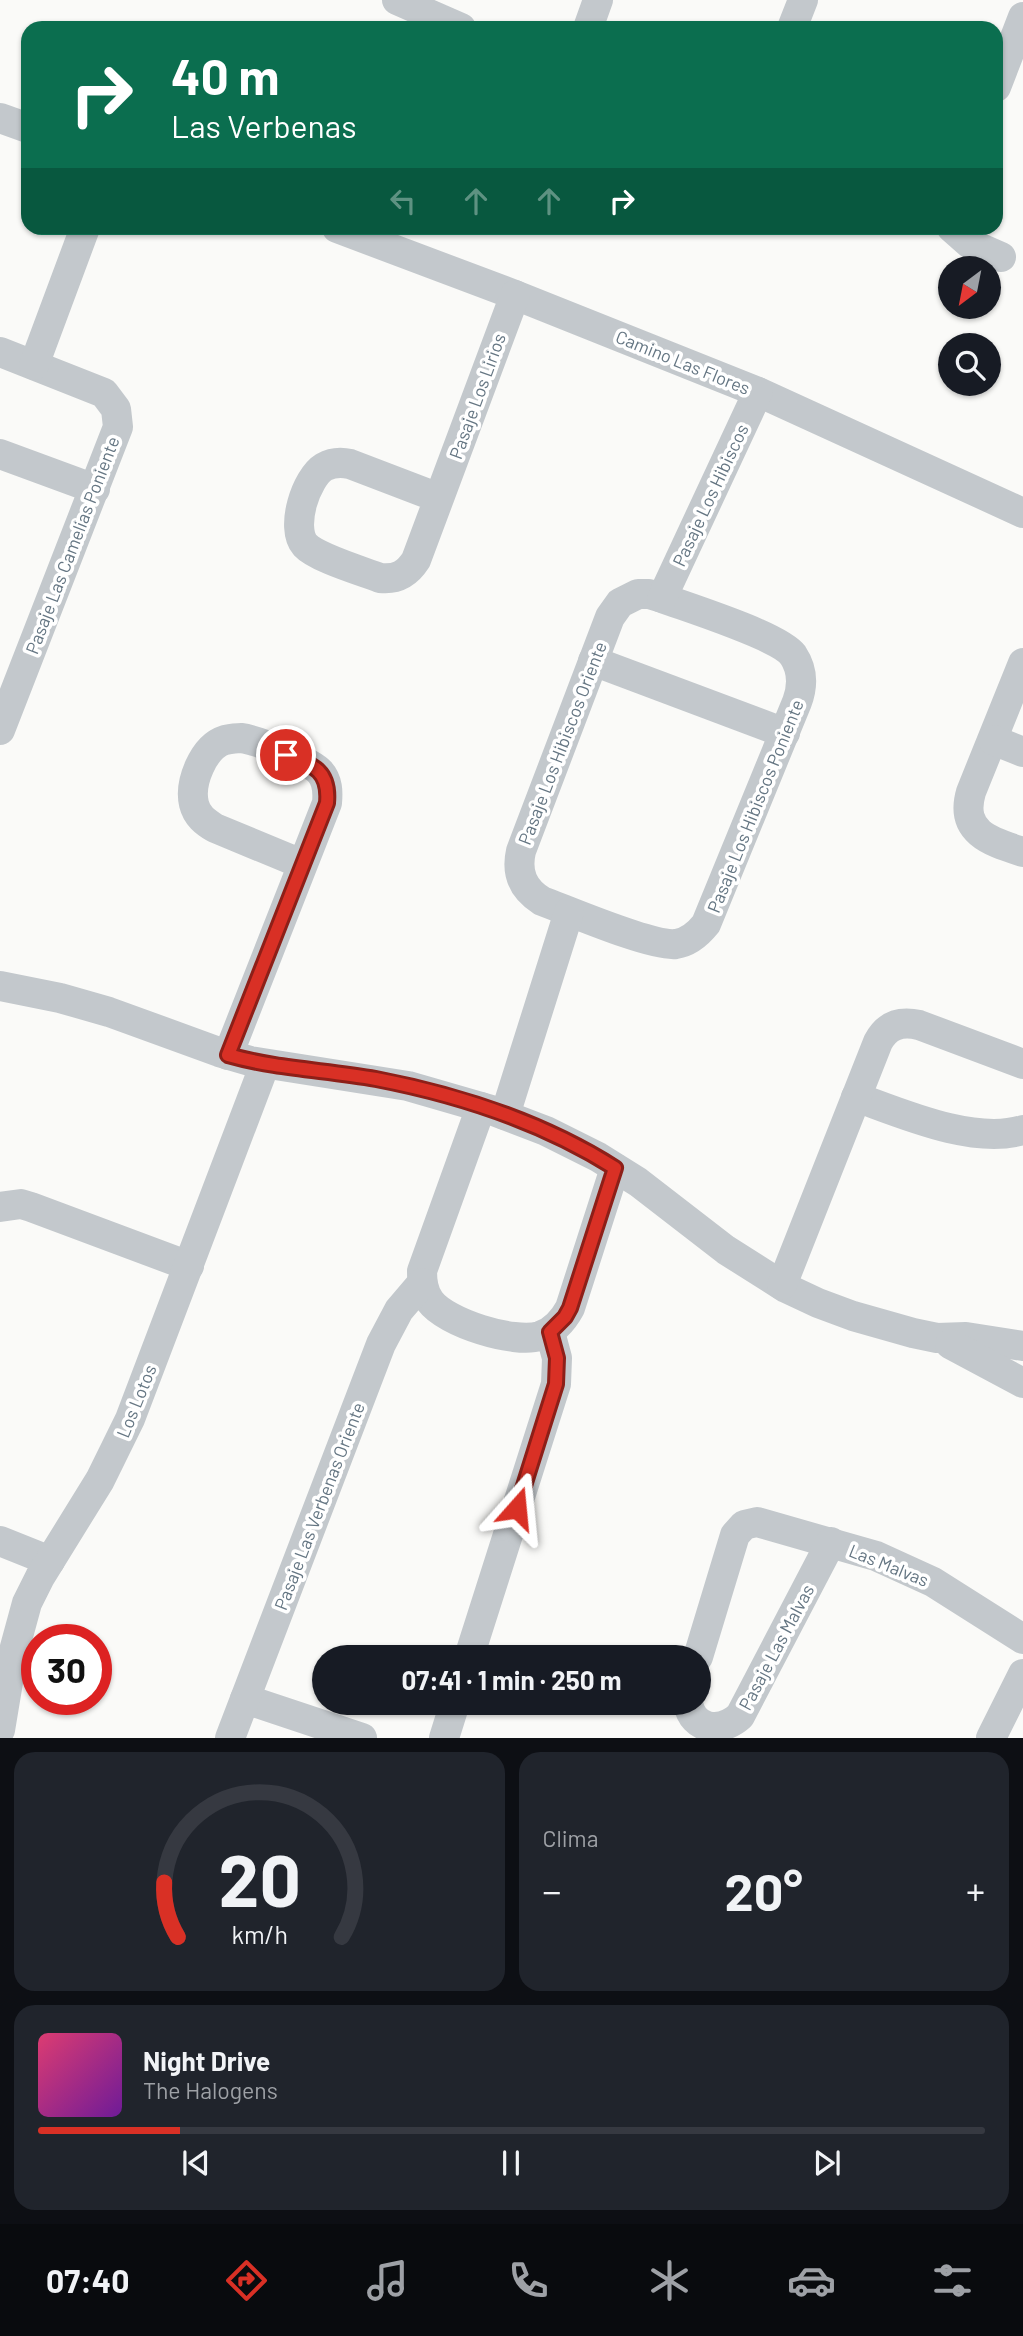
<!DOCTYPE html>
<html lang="es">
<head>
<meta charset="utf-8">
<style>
	:root { --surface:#171b24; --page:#20242c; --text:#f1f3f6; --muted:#9ea1a6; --line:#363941; --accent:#d93025 }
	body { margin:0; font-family:Barlow,sans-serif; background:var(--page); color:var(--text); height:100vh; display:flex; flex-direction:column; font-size:26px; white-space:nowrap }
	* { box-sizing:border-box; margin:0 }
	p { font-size:23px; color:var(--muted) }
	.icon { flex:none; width:38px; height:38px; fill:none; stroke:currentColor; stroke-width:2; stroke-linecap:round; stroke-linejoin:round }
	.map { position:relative; height:1738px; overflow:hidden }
	.drawer { display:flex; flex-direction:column; gap:14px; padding:14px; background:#0d0f14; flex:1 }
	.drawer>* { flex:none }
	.hud { position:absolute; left:21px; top:21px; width:982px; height:214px; border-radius:21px; box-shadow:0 2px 5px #0004; background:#0b6e4f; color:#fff; overflow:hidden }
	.needle { width:46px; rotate:212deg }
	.buttons { position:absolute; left:938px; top:256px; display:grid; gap:14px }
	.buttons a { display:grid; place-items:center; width:63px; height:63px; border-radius:50%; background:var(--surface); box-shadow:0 2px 5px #0004; font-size:35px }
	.speed { position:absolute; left:21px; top:1624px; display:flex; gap:14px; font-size:35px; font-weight:700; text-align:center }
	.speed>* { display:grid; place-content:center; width:91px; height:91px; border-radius:50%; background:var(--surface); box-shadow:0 2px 5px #0004; line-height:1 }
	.speed .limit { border:10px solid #d22; background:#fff; color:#111 }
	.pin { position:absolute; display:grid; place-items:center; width:60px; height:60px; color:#fff; margin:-30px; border:4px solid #fff; border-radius:50%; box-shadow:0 2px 7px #0007 }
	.me { position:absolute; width:77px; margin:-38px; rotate:18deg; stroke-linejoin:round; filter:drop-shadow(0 0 5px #0008) }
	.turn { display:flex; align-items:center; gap:24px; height:147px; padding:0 35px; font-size:32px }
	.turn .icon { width:91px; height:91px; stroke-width:2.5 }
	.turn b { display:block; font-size:49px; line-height:60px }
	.lanes { display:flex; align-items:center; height:66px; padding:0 35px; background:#0003; justify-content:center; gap:35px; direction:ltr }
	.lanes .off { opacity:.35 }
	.big { font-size:52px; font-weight:700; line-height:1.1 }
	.drawer .card { flex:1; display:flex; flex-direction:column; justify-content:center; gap:10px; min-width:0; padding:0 24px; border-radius:21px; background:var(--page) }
	.drawer .dial { align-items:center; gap:0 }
	.dial svg { height:182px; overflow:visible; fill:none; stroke:var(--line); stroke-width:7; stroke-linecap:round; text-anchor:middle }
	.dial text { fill:var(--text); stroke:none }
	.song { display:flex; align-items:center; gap:21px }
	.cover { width:84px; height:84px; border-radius:10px; background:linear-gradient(135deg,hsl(340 70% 55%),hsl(280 70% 35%)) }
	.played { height:7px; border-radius:4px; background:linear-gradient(90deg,var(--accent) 15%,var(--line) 15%) }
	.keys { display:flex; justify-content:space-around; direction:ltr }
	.heat { display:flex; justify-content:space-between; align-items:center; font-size:38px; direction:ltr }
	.drawer .tiles { flex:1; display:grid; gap:14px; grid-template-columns:1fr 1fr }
	.card:last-child { grid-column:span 2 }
	.trip { position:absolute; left:312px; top:1645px; width:399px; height:70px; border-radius:35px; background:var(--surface); box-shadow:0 2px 5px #0004; font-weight:700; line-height:70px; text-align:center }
	.dock { display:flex; height:112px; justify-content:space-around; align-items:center; background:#090b0e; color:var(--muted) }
	.dock .icon { width:49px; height:49px }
	.dock .on { color:var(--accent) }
	.dock b { font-size:32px; color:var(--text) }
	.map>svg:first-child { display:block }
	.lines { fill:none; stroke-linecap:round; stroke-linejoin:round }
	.minor { stroke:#c3c8cc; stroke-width:30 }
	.route-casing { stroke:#8d1f18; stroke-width:18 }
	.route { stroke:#d93025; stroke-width:12 }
	.labels { text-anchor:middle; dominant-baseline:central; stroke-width:7; stroke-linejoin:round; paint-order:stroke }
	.street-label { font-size:18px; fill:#657683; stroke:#fff }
</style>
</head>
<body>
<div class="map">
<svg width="1023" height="1738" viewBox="0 0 1023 1738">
	<rect width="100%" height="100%" fill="#fafaf8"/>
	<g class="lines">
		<g class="minor">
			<path d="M 397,0 L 461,28"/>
			<path d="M 588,28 L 598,0"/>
			<path d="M 792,28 L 803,0"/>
			<path d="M 996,87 L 1023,17"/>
			<path d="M 0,118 L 28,128"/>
			<path d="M 337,228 L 515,295 L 758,392 L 1023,513"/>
			<path d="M 952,228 L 969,243 L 1001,257"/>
			<path d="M 0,352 L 104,393 L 116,409 L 118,427 L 0,730"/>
			<path d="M 34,365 L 85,228"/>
			<path d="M 0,454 L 95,489"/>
			<path d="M 439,498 L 350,464 C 341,462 333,462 324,467 C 306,478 290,527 305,545 C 317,558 362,571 380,578 C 397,580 407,574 416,560 L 515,295"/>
			<path d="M 638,594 L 649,594 L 662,598 C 689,608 779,636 793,655 C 803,670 803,686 797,702 L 706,924 C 698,934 689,942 676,944 C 652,947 569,911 542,901 C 523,889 516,873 521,851 L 610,617 L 620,603 Z"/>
			<path d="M 662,598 L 758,392"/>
			<path d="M 593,661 L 785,733"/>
			<path d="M 1023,663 L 971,792 C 959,833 992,842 1023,852"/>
			<path d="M 993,740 L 1023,752"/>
			<path d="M 0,986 L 60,998 L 109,1012 L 219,1052 L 250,1061 L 408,1086 L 491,1110 L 546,1131 L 598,1157 L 638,1182 L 726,1250 L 786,1288 L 818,1303 L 853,1316 L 913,1333 L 937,1338 L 966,1337 L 1023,1346"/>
			<path d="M 228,1055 L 327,803 C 328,792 328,781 320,772 C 310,761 257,740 241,738 C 236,738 230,739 225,740 C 203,747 189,783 194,804 C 197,816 205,822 215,828 L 302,864"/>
			<path d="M 856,1097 C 903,1114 974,1145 1023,1130"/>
			<path d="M 481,1107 L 422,1271 C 422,1282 423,1292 430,1301 C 446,1323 514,1344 540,1336 C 554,1331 563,1321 570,1308 L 615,1168"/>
			<path d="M 505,1115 L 569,912"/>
			<path d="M 0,1207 L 21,1204 L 31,1207 L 189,1266"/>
			<path d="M 782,1285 L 878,1042 C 887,1025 901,1021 919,1025 L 1023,1064"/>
			<path d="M 950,1344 L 1023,1383"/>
			<path d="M 0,1541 L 50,1561"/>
			<path d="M 469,1657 L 556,1384 L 557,1358 L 550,1332"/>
			<path d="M 698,1657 L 735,1535 L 744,1525 L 757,1522 L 876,1556 L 933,1582 L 1023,1639"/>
			<path d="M 245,1699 L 362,1738"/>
			<path d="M 688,1703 C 693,1731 721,1733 740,1716 L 831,1542"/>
			<path d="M 0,1730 L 12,1658 L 27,1603 L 40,1577 L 100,1480 L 130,1419 L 265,1064"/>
			<path d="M 230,1738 L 381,1344 L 399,1310 L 422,1283"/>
			<path d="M 444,1738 L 455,1703"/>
			<path d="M 991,1738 L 1023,1674"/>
		</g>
	</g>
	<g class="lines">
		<defs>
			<path id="route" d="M 286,755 C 313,765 330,770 327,803 L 228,1055 C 277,1069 326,1070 376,1079 C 459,1095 544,1123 615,1168 L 570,1308 L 565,1317 L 550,1332 L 557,1358 L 556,1384 L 517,1508"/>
		</defs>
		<use href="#route" class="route-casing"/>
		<use href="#route" class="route"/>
	</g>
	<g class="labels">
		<g class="street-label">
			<text transform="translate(683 362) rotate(22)">Camino Las Flores</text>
			<text transform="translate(477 396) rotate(-70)">Pasaje Los Lirios</text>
			<text transform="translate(710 495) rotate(-65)">Pasaje Los Hibiscos</text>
			<text transform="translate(72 545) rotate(-69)">Pasaje Las Camelias Poniente</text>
			<text transform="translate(562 743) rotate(-69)">Pasaje Los Hibiscos Oriente</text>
			<text transform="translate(755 806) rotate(-68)">Pasaje Los Hibiscos Poniente</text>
			<text transform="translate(136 1401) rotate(-68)">Los Lotos</text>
			<text transform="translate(319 1506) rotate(-69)">Pasaje Las Verbenas Oriente</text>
			<text transform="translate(889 1565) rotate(22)">Las Malvas</text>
			<text transform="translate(776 1647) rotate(-62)">Pasaje Las Malvas</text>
		</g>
	</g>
</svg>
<div class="buttons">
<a><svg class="needle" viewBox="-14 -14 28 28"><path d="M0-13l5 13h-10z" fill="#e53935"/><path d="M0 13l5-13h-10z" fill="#9ea1a6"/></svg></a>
<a><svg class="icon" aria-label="search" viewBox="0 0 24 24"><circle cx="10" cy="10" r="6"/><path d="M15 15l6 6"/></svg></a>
</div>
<div class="speed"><div class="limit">30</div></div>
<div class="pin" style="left:286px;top:755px;background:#d93025"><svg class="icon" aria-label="arrive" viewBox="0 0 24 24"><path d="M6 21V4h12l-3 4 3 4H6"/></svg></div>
<svg class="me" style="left:517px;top:1508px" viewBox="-20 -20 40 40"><path d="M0-17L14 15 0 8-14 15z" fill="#d93025" stroke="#fff" stroke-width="4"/></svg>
<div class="trip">07:41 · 1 min · 250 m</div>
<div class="hud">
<div class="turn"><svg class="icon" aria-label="right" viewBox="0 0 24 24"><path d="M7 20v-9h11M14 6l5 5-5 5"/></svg><div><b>40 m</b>Las Verbenas</div></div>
<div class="lanes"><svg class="icon off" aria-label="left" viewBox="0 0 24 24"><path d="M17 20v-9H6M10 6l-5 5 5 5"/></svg><svg class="icon off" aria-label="ahead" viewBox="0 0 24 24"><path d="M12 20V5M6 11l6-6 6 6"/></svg><svg class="icon off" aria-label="ahead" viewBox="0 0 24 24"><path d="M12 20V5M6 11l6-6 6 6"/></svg><svg class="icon" aria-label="right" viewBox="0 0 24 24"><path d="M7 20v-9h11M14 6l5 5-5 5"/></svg></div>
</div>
</div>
<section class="drawer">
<div class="tiles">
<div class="card dial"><svg viewBox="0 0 100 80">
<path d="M14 69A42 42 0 1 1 86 69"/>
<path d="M14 69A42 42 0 0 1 8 45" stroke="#d93025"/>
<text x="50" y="56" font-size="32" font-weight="700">20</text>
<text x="50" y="72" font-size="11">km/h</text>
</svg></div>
<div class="card"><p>Clima</p>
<div class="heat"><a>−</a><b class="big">20°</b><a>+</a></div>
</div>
<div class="card">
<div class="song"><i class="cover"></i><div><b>Night Drive</b><p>The Halogens</p></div></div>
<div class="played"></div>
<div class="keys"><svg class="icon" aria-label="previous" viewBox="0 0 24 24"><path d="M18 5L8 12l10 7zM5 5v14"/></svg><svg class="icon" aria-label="pause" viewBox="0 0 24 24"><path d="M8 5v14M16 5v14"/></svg><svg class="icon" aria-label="next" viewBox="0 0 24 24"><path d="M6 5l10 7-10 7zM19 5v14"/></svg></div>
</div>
</div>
</section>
<nav class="dock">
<b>07:40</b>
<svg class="icon on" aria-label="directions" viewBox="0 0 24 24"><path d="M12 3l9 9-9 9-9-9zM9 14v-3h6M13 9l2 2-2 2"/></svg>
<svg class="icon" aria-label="music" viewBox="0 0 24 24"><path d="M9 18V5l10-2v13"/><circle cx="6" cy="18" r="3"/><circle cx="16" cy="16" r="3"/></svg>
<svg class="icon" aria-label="phone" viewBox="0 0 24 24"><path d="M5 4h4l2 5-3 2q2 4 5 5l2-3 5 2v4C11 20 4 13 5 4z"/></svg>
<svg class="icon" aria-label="climate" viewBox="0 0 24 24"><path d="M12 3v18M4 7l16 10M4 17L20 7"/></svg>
<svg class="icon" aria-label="car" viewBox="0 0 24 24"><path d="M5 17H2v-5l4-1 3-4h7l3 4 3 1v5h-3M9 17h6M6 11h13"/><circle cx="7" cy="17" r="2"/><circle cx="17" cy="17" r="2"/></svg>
<svg class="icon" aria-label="filters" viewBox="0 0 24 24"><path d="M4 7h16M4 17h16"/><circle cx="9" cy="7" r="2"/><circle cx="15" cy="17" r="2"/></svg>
</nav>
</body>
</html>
